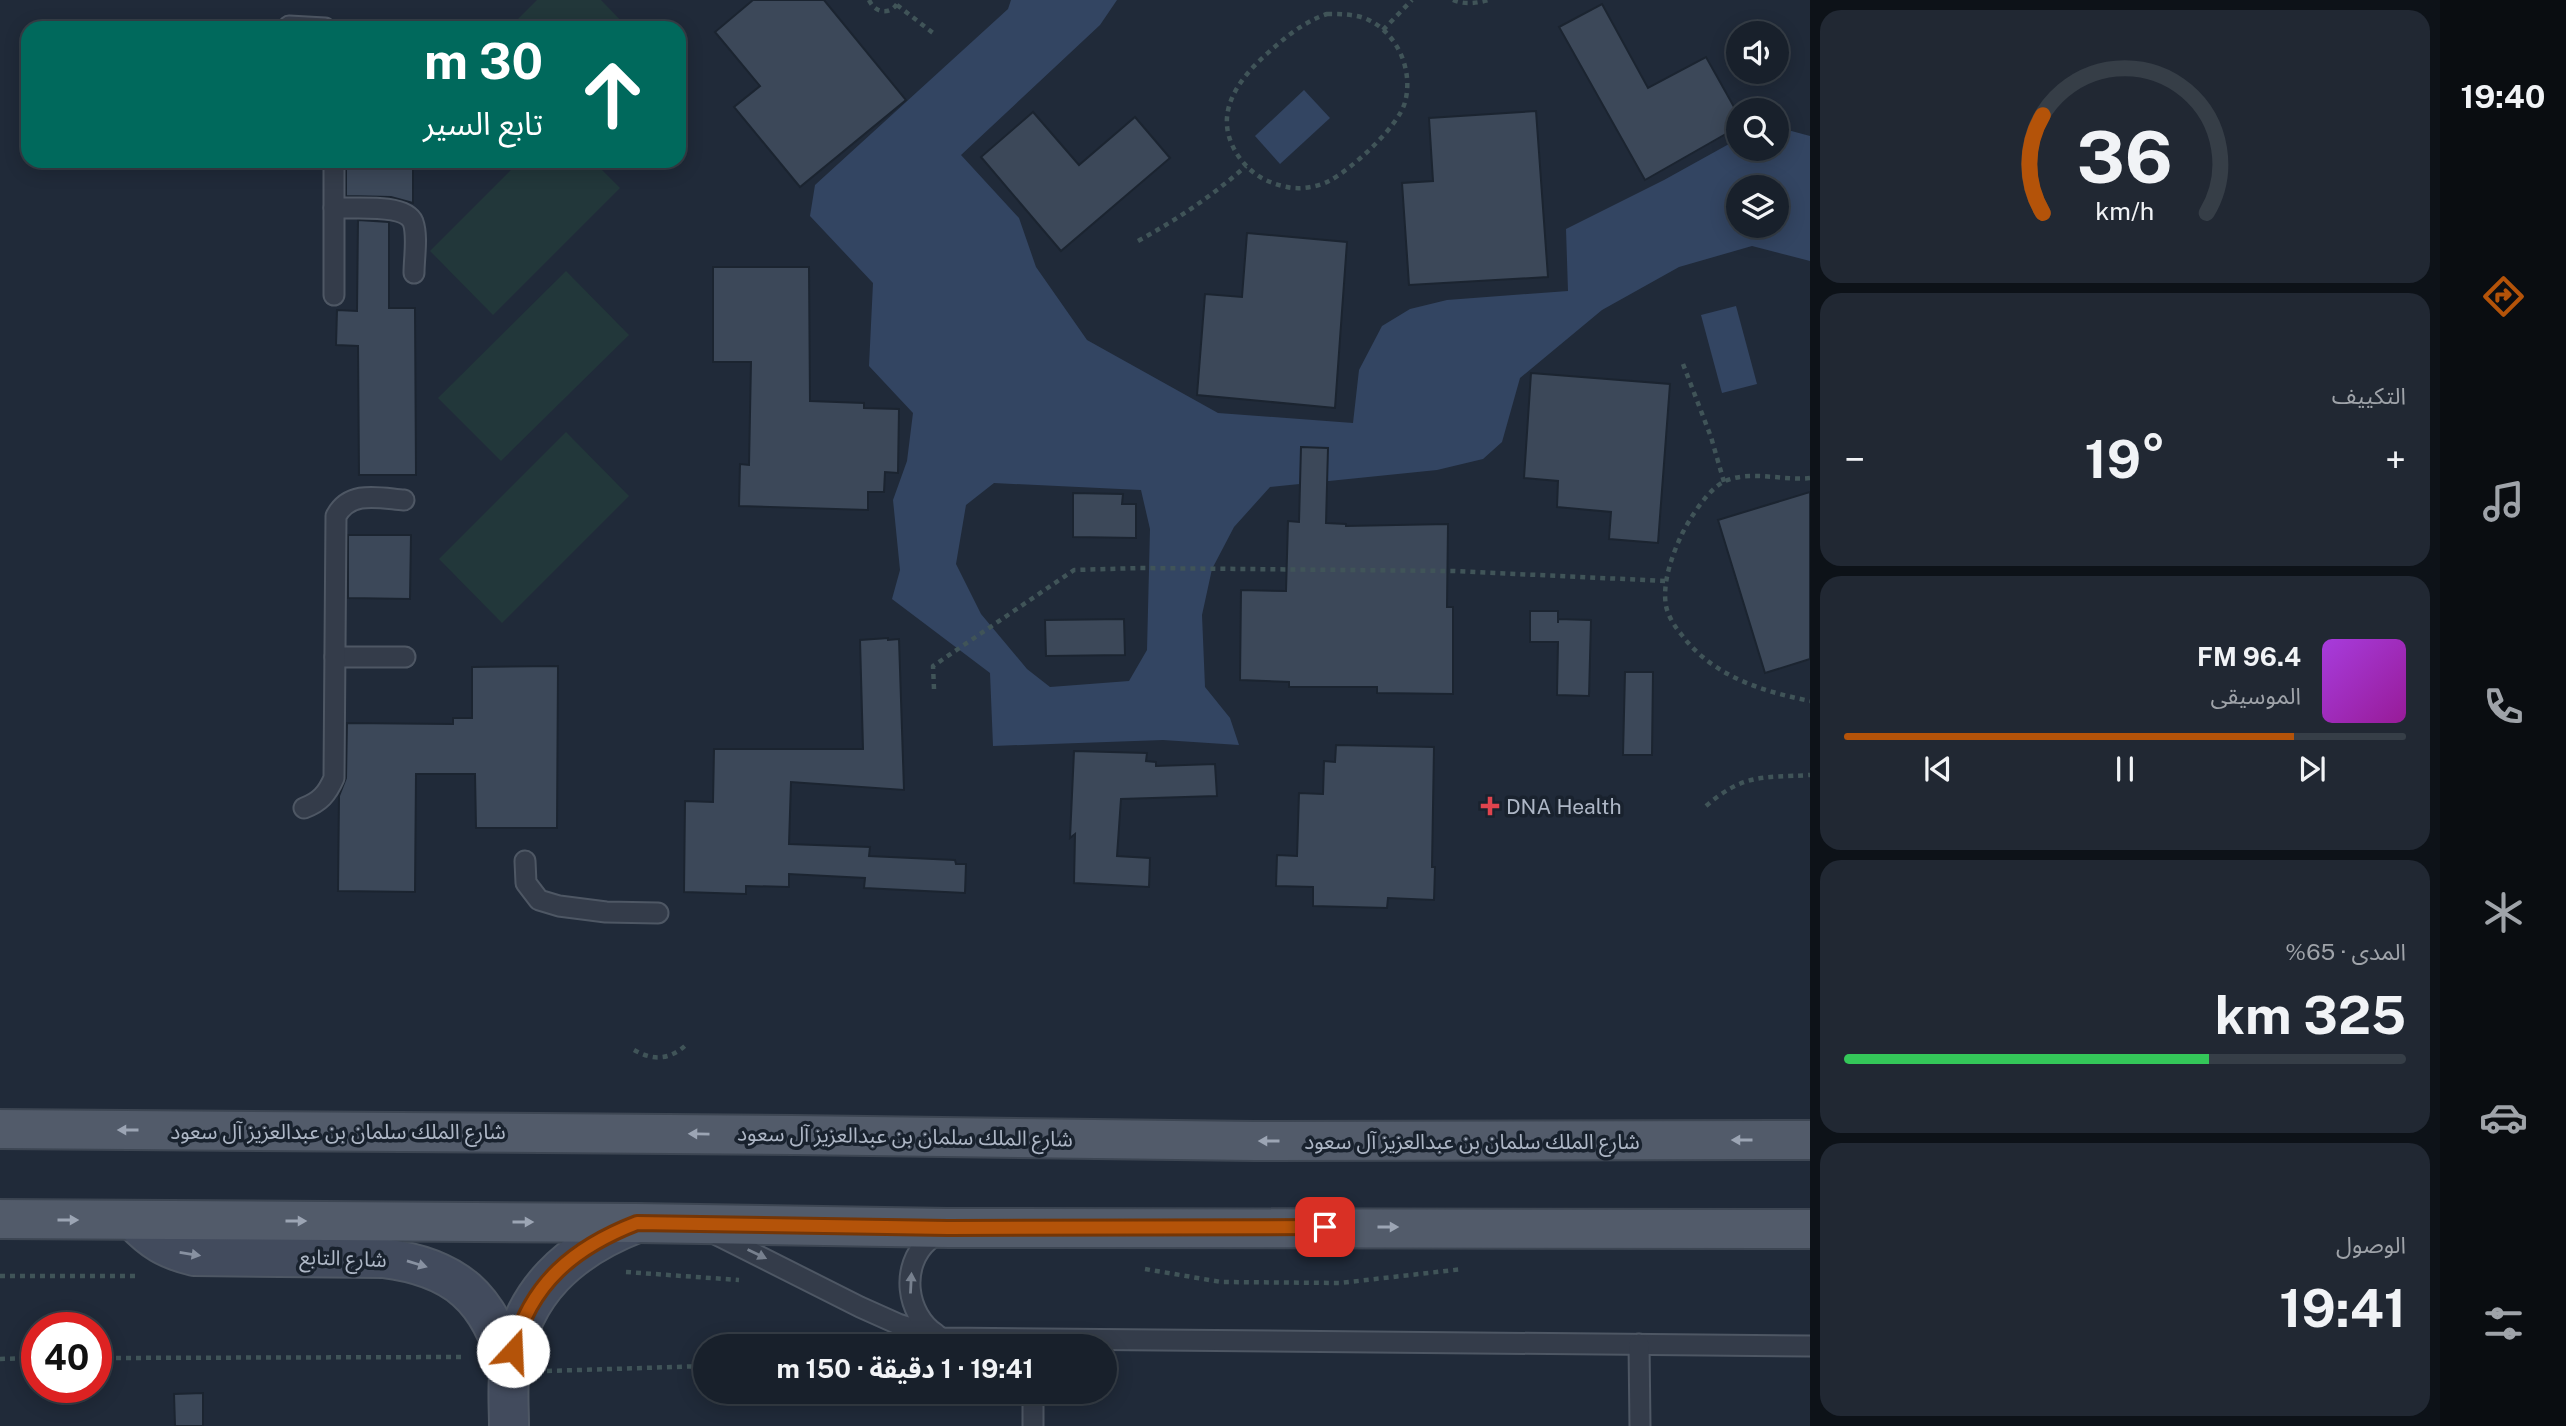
<!DOCTYPE html>
<html lang="ar">
<head>
<meta charset="utf-8">
<style>
	:root { --surface:#18202b; --page:#212833; --text:#f1f3f6; --muted:#9fa3a9; --line:#363e47; --accent:#b45309 }
	body { margin:0; font-family:"Public Sans","Noto Sans Arabic",sans-serif; background:var(--page); color:var(--text); direction:rtl; height:100vh; display:flex; flex-direction:column; font-size:26px; white-space:nowrap }
	* { box-sizing:border-box; margin:0 }
	p { font-size:23px; color:var(--muted) }
	.icon { flex:none; width:38px; height:38px; fill:none; stroke:currentColor; stroke-width:2; stroke-linecap:round; stroke-linejoin:round }
	.map { position:relative; flex:1; overflow:hidden; direction:ltr }
	.side { display:flex; flex-direction:column; gap:10px; padding:10px; background:#0d1218; width:630px }
	.side>* { flex:none }
	.guide { position:absolute; left:21px; top:21px; width:665px; height:147px; border-radius:21px; box-shadow:0 4px 18px #0003,0 0 0 2px var(--line); direction:rtl; background:#00695c; color:#fff; overflow:hidden }
	.fabs { position:absolute; left:1726px; top:21px; display:grid; gap:14px }
	.fabs a { display:grid; place-items:center; width:63px; height:63px; border-radius:50%; background:var(--surface); box-shadow:0 4px 18px #0003,0 0 0 2px var(--line); font-size:35px }
	.speed { position:absolute; left:21px; top:1312px; display:flex; gap:14px; font-size:35px; font-weight:700; text-align:center }
	.speed>* { display:grid; place-content:center; width:91px; height:91px; border-radius:50%; background:var(--surface); box-shadow:0 4px 18px #0003,0 0 0 2px var(--line); line-height:1 }
	.speed .limit { border:10px solid #d22; background:#fff; color:#111 }
	.pin { position:absolute; display:grid; place-items:center; width:60px; height:60px; color:#fff; margin:-30px; border-radius:14px; box-shadow:0 4px 10px #0006 }
	.me { position:absolute; width:77px; margin:-38px; rotate:20deg; stroke-linejoin:round; filter:drop-shadow(0 0 5px #0008) }
	.turn { display:flex; align-items:center; gap:24px; height:147px; padding:0 28px; font-size:32px }
	.turn .icon { width:91px; height:91px; stroke-width:2.5 }
	.turn b { display:block; font-size:49px; line-height:60px }
	.big { font-size:52px; font-weight:700; line-height:1.1 }
	.side .card { flex:1; display:flex; flex-direction:column; justify-content:center; gap:10px; min-width:0; padding:0 24px; border-radius:21px; background:var(--page) }
	.side .dial { align-items:center; gap:0 }
	.dial svg { height:182px; overflow:visible; fill:none; stroke:var(--line); stroke-width:7; stroke-linecap:round; text-anchor:middle }
	.dial text { fill:var(--text); stroke:none }
	.song { display:flex; align-items:center; gap:21px }
	.cover { width:84px; height:84px; border-radius:10px; background:linear-gradient(135deg,hsl(280 70% 55%),hsl(300 70% 35%)) }
	.played { height:7px; border-radius:4px; background:linear-gradient(90deg,var(--accent) 80%,var(--line) 80%) }
	.keys { display:flex; justify-content:space-around; direction:ltr }
	.heat { display:flex; justify-content:space-between; align-items:center; font-size:38px; direction:ltr }
	.charge { height:10px; border-radius:5px; background:linear-gradient(90deg,#34c759 65%,var(--line) 0) }
	.trip { position:absolute; left:693px; top:1334px; width:424px; height:70px; border-radius:35px; background:var(--surface); box-shadow:0 4px 18px #0003,0 0 0 2px var(--line); font-weight:700; line-height:70px; text-align:center; direction:rtl }
	main { display:flex; flex:1; min-height:0 }
	.dock { display:flex; flex-direction:column; width:126px; justify-content:space-around; align-items:center; background:#0a0d11; color:var(--muted) }
	.dock .icon { width:49px; height:49px }
	.dock .selected { color:var(--accent) }
	.dock b { font-size:32px; color:var(--text) }
	.map>svg:first-child { display:block }
	.green { fill:#22373a }
	.water { fill:#334562; fill-rule:evenodd }
	.building { fill:#3c4859; stroke:#1b2430; stroke-width:2 }
	.lines { fill:none; stroke-linecap:round; stroke-linejoin:round }
	.lane-casing { stroke:#4e5764; stroke-width:23 }
	.secondary-casing { stroke:#4e5764; stroke-width:42 }
	.primary-casing { stroke:#3d4653; stroke-width:42 }
	.path { stroke:#405458; stroke-width:4.5; stroke-dasharray:5 5; stroke-linecap:butt }
	.lane { stroke:#343c4a; stroke-width:19 }
	.secondary { stroke:#424b5d; stroke-width:38 }
	.primary { stroke:#525b6a; stroke-width:38 }
	.oneway { fill:#9ca5b4 }
	.oneway2 { fill:#8891a1 }
	.oneway3 { fill:#77808e }
	.route-casing { stroke:#753606; stroke-width:18 }
	.route { stroke:#b45309; stroke-width:12 }
	.health-dot { fill:#e0444e; stroke:#19222e; stroke-width:2.5 }
	.labels { text-anchor:middle; dominant-baseline:central; stroke-width:7; stroke-linejoin:round; paint-order:stroke }
	.poi-label { font-size:21px; fill:#aeb7c6; stroke:#19222e; text-anchor:start }
	.street-label { font-size:21px; fill:#aeb7c6; stroke:#19222e }
</style>
</head>
<body>
<main>
<nav class="dock">
<b>19:40</b>
<svg class="icon selected" aria-label="directions" viewBox="0 0 24 24"><path d="M12 3l9 9-9 9-9-9zM9 14v-3h6M13 9l2 2-2 2"/></svg>
<svg class="icon" aria-label="music" viewBox="0 0 24 24"><path d="M9 18V5l10-2v13"/><circle cx="6" cy="18" r="3"/><circle cx="16" cy="16" r="3"/></svg>
<svg class="icon" aria-label="phone" viewBox="0 0 24 24"><path d="M5 4h4l2 5-3 2q2 4 5 5l2-3 5 2v4C11 20 4 13 5 4z"/></svg>
<svg class="icon" aria-label="climate" viewBox="0 0 24 24"><path d="M12 3v18M4 7l16 10M4 17L20 7"/></svg>
<svg class="icon" aria-label="car" viewBox="0 0 24 24"><path d="M5 17H2v-5l4-1 3-4h7l3 4 3 1v5h-3M9 17h6M6 11h13"/><circle cx="7" cy="17" r="2"/><circle cx="17" cy="17" r="2"/></svg>
<svg class="icon" aria-label="filters" viewBox="0 0 24 24"><path d="M4 7h16M4 17h16"/><circle cx="9" cy="7" r="2"/><circle cx="15" cy="17" r="2"/></svg>
</nav>
<section class="side">
<div class="card dial"><svg viewBox="0 0 100 80">
<path d="M14 69A42 42 0 1 1 86 69"/>
<path d="M14 69A42 42 0 0 1 14 26" stroke="#b45309"/>
<text x="50" y="56" font-size="32" font-weight="700">36</text>
<text x="50" y="72" font-size="11">km/h</text>
</svg></div>
<div class="card"><p>التكييف</p>
<div class="heat"><a>−</a><b class="big">19°</b><a>+</a></div>
</div>
<div class="card">
<div class="song"><i class="cover"></i><div><b>96.4 FM</b><p>الموسيقى</p></div></div>
<div class="played"></div>
<div class="keys"><svg class="icon" aria-label="previous" viewBox="0 0 24 24"><path d="M18 5L8 12l10 7zM5 5v14"/></svg><svg class="icon" aria-label="pause" viewBox="0 0 24 24"><path d="M8 5v14M16 5v14"/></svg><svg class="icon" aria-label="next" viewBox="0 0 24 24"><path d="M6 5l10 7-10 7zM19 5v14"/></svg></div>
</div>
<div class="card"><p>المدى · 65%</p><b class="big">325 km</b><div class="charge"></div></div>
<div class="card"><p>الوصول</p><b class="big">19:41</b></div>
</section>
<div class="map">
<svg width="1810" height="1426" viewBox="0 0 1810 1426">
	<rect width="100%" height="100%" fill="#202a39"/>
	<g class="green">
		<path d="M 537,0 L 601,0 L 628,28 L 509,28 Z"/>
		<path d="M 520,161 L 593,161 L 620,188 L 493,315 L 430,251 Z"/>
		<path d="M 566,271 L 629,335 L 501,461 L 438,398 Z"/>
		<path d="M 566,432 L 629,496 L 502,623 L 439,559 Z"/>
	</g>
	<g class="water">
		<path d="M 1011,0 L 1117,0 L 1100,25 L 961,155 L 1019,218 L 1036,267 L 1087,340 L 1218,413 L 1353,423 L 1359,370 L 1382,326 L 1410,309 L 1447,300 L 1568,291 L 1566,229 L 1664,180 L 1738,139 L 1738,149 L 1776,149 L 1776,130 L 1784,129 L 1810,136 L 1810,261 L 1752,246 L 1679,267 L 1602,310 L 1520,378 L 1502,442 L 1483,459 L 1437,470 L 1270,487 L 1234,527 L 1212,569 L 1202,615 L 1205,687 L 1230,718 L 1239,745 L 1163,740 L 993,746 L 990,673 L 892,599 L 900,570 L 893,500 L 907,461 L 913,413 L 869,366 L 873,283 L 810,216 L 815,185 L 1008,9 ZM 1738,187 L 1776,187 L 1776,226 L 1738,226 ZM 994,483 L 1141,490 L 1150,529 L 1147,650 L 1129,681 L 1050,687 L 1027,669 L 981,614 L 956,564 L 966,505 Z"/>
		<path d="M 1304,90 L 1330,118 L 1280,164 L 1255,136 Z"/>
		<path d="M 1736,306 L 1757,384 L 1722,393 L 1701,315 Z"/>
	</g>
	<g class="building">
		<path d="M 753,0 L 824,0 L 906,100 L 800,187 L 734,107 L 760,86 L 715,32 Z"/>
		<path d="M 1602,4 L 1648,88 L 1706,57 L 1738,114 L 1738,127 L 1645,180 L 1559,27 Z"/>
		<path d="M 1536,111 L 1548,277 L 1409,285 L 1402,183 L 1433,181 L 1429,118 Z"/>
		<path d="M 1033,112 L 1079,165 L 1135,117 L 1170,158 L 1061,251 L 981,157 Z"/>
		<path d="M 346,161 L 413,161 L 413,203 L 391,197 L 346,196 Z"/>
		<path d="M 358,220 L 389,222 L 389,308 L 415,308 L 416,475 L 359,475 L 358,346 L 336,345 L 337,310 L 357,311 Z"/>
		<path d="M 1247,233 L 1347,242 L 1335,408 L 1197,395 L 1205,294 L 1242,297 Z"/>
		<path d="M 713,267 L 809,267 L 810,401 L 864,403 L 864,408 L 899,409 L 898,473 L 885,472 L 884,492 L 868,492 L 868,510 L 739,506 L 740,464 L 749,465 L 751,362 L 713,362 Z"/>
		<path d="M 1531,373 L 1670,384 L 1658,543 L 1609,539 L 1611,512 L 1557,507 L 1558,481 L 1524,478 Z"/>
		<path d="M 1301,447 L 1328,448 L 1326,523 L 1346,524 L 1346,526 L 1448,524 L 1447,607 L 1453,607 L 1453,694 L 1377,693 L 1377,687 L 1289,687 L 1289,682 L 1240,680 L 1241,590 L 1286,591 L 1288,521 L 1299,522 Z"/>
		<path d="M 1810,492 L 1810,659 L 1765,673 L 1718,520 Z"/>
		<path d="M 1073,493 L 1123,494 L 1122,504 L 1136,504 L 1136,538 L 1073,537 Z"/>
		<path d="M 348,535 L 411,535 L 410,599 L 348,598 Z"/>
		<path d="M 1530,611 L 1558,611 L 1558,623 L 1558,619 L 1591,620 L 1589,696 L 1557,695 L 1558,642 L 1530,642 Z"/>
		<path d="M 1124,619 L 1125,655 L 1046,656 L 1045,620 Z"/>
		<path d="M 888,638 L 888,640 L 899,639 L 904,790 L 791,782 L 789,844 L 870,847 L 869,856 L 955,860 L 956,864 L 966,864 L 965,893 L 864,888 L 865,878 L 789,874 L 789,887 L 746,886 L 746,894 L 684,892 L 685,801 L 713,802 L 714,749 L 863,749 L 860,640 Z"/>
		<path d="M 558,666 L 557,828 L 476,828 L 475,774 L 416,774 L 415,892 L 338,891 L 339,796 L 346,778 L 347,723 L 453,724 L 453,718 L 472,718 L 472,667 Z"/>
		<path d="M 1625,672 L 1653,672 L 1652,755 L 1623,755 Z"/>
		<path d="M 1336,745 L 1434,747 L 1432,867 L 1435,867 L 1434,900 L 1388,898 L 1387,908 L 1313,906 L 1313,887 L 1276,886 L 1277,855 L 1297,856 L 1299,793 L 1323,794 L 1324,761 L 1335,762 Z"/>
		<path d="M 1074,751 L 1147,753 L 1146,761 L 1156,762 L 1156,766 L 1215,764 L 1217,796 L 1121,799 L 1117,856 L 1150,858 L 1149,887 L 1074,883 L 1075,834 L 1070,838 Z"/>
		<path d="M 203,1393 L 203,1426 L 175,1426 L 174,1394 Z"/>
	</g>
	<g class="lines">
		<defs>
			<g id="lane">
				<path d="M 289,26 L 325,28"/>
				<path d="M 334,208 C 353,209 405,203 413,222 C 418,236 414,258 414,273"/>
				<path d="M 334,295 L 334,161"/>
				<path d="M 335,657 L 405,657"/>
				<path d="M 304,808 C 320,802 327,794 334,778 L 336,516 C 350,490 379,498 404,500"/>
				<path d="M 525,861 L 526,883 L 539,900 L 559,906 L 606,912 L 658,913"/>
				<path d="M 711,1232 L 860,1307 L 898,1324 L 943,1338 L 1810,1346"/>
				<path d="M 936,1334 C 906,1314 900,1266 928,1241 C 932,1237 938,1235 942,1232"/>
				<path d="M 1639,1344 L 1640,1426"/>
				<path d="M 1033,1426 L 1033,1391"/>
			</g>
			<g id="secondary">
				<path d="M 133,1220 C 153,1241 166,1249 194,1256 L 383,1258 C 456,1267 490,1298 509,1368"/>
				<path d="M 509,1426 C 509,1407 507,1385 510,1366 C 522,1291 570,1249 637,1223"/>
			</g>
			<g id="primary">
				<path d="M 0,1129 L 793,1135 L 1254,1141 L 1810,1140"/>
				<path d="M 0,1219 L 637,1223 L 948,1228 L 1810,1229"/>
			</g>
		</defs>
		<use href="#lane" class="lane-casing"/>
		<use href="#secondary" class="secondary-casing"/>
		<use href="#primary" class="primary-casing"/>
		<g class="path">
			<path d="M 869,0 C 876,15 893,15 899,0"/>
			<path d="M 1453,0 C 1465,5 1477,3 1489,0"/>
			<path d="M 897,5 L 933,33"/>
			<path d="M 1327,14 C 1340,14 1352,14 1364,18 C 1396,30 1414,69 1405,102 C 1399,126 1352,169 1329,181 C 1317,187 1300,190 1287,187 C 1267,183 1251,174 1239,157 C 1210,115 1238,79 1270,51 C 1288,35 1304,22 1327,14 Z"/>
			<path d="M 1383,30 L 1412,0"/>
			<path d="M 1138,241 C 1178,219 1212,196 1246,166"/>
			<path d="M 1683,364 L 1711,437 L 1724,482"/>
			<path d="M 1810,478 C 1783,481 1751,470 1725,481 C 1708,489 1690,518 1682,534 C 1672,555 1662,583 1666,606 C 1668,616 1675,627 1681,634 C 1712,676 1761,691 1810,701"/>
			<path d="M 934,689 L 933,666 L 1074,570 L 1140,568 L 1453,571 L 1666,581"/>
			<path d="M 1706,806 C 1744,773 1763,778 1810,775"/>
			<path d="M 634,1050 C 654,1061 669,1060 686,1045"/>
			<path d="M 1145,1269 L 1221,1282 L 1340,1283 L 1463,1269"/>
			<path d="M 626,1272 L 739,1280"/>
			<path d="M 0,1276 L 139,1276"/>
			<path d="M 96,1358 L 466,1357"/>
			<path d="M 0,1359 L 37,1358"/>
			<path d="M 547,1371 L 705,1366"/>
		</g>
		<use href="#lane" class="lane"/>
		<use href="#secondary" class="secondary"/>
		<use href="#primary" class="primary"/>
	</g>
	<defs><path id="oneway-solid" d="M-6-.8H1V-3.2L6.5 0L1 3.2V.8H-6Z" transform="scale(1.75)"/></defs>
	<g class="oneway">
		<use href="#oneway-solid" transform="translate(128 1130) rotate(-180)"/>
		<use href="#oneway-solid" transform="translate(699 1134) rotate(-179)"/>
		<use href="#oneway-solid" transform="translate(1742 1140) rotate(180)"/>
		<use href="#oneway-solid" transform="translate(1269 1141) rotate(180)"/>
		<use href="#oneway-solid" transform="translate(68 1220)"/>
		<use href="#oneway-solid" transform="translate(296 1221)"/>
		<use href="#oneway-solid" transform="translate(523 1222)"/>
		<use href="#oneway-solid" transform="translate(1388 1227)"/>
	</g>
	<g class="oneway2">
		<use href="#oneway-solid" transform="translate(190 1254) rotate(9)"/>
		<use href="#oneway-solid" transform="translate(417 1264) rotate(17)"/>
	</g>
	<g class="oneway3">
		<use href="#oneway-solid" transform="translate(757 1254) rotate(26)"/>
		<use href="#oneway-solid" transform="translate(911 1283) rotate(-87)"/>
	</g>
	<g class="lines">
		<defs>
			<path id="route" d="M 513,1351 C 530,1283 575,1247 637,1223 L 948,1228 L 1325,1227"/>
		</defs>
		<use href="#route" class="route-casing"/>
		<use href="#route" class="route"/>
	</g>
	<path class="health-dot" d="M1486.5 795.5h7v7h7v7h-7v7h-7v-7h-7v-7h7z"/>
	<g class="labels">
		<g class="poi-label">
			<text x="1506" y="806">DNA Health</text>
		</g>
		<g class="street-label">
			<text x="338" y="1131">شارع الملك سلمان بن عبدالعزيز آل سعود</text>
			<text transform="translate(905 1136) rotate(1)">شارع الملك سلمان بن عبدالعزيز آل سعود</text>
			<text x="1472" y="1141">شارع الملك سلمان بن عبدالعزيز آل سعود</text>
			<text transform="translate(343 1258) rotate(2)">شارع التابع</text>
		</g>
	</g>
</svg>
<div class="fabs">
<a><svg class="icon" aria-label="sound" viewBox="0 0 24 24"><path d="M4 9h4l5-4v14l-5-4H4zM17 9q2 3 0 6"/></svg></a>
<a><svg class="icon" aria-label="search" viewBox="0 0 24 24"><circle cx="10" cy="10" r="6"/><path d="M15 15l6 6"/></svg></a>
<a><svg class="icon" aria-label="layers" viewBox="0 0 24 24"><path d="M12 4l9 5-9 5-9-5zM3 14l9 5 9-5"/></svg></a>
</div>
<div class="speed"><div class="limit">40</div></div>
<div class="pin" style="left:1325px;top:1227px;background:#d93025"><svg class="icon" aria-label="arrive" viewBox="0 0 24 24"><path d="M6 21V4h12l-3 4 3 4H6"/></svg></div>
<svg class="me" style="left:513px;top:1351px" viewBox="-20 -20 40 40"><circle r="19" fill="#fff"/><path d="M0-13L10 11 0 6-10 11z" fill="#b45309"/></svg>
<div class="trip">19:41 · 1 دقيقة · 150 m</div>
<div class="guide">
<div class="turn"><svg class="icon" aria-label="ahead" viewBox="0 0 24 24"><path d="M12 20V5M6 11l6-6 6 6"/></svg><div><b>30 m</b>تابع السير</div></div>
</div>
</div>
</main>
</body>
</html>
